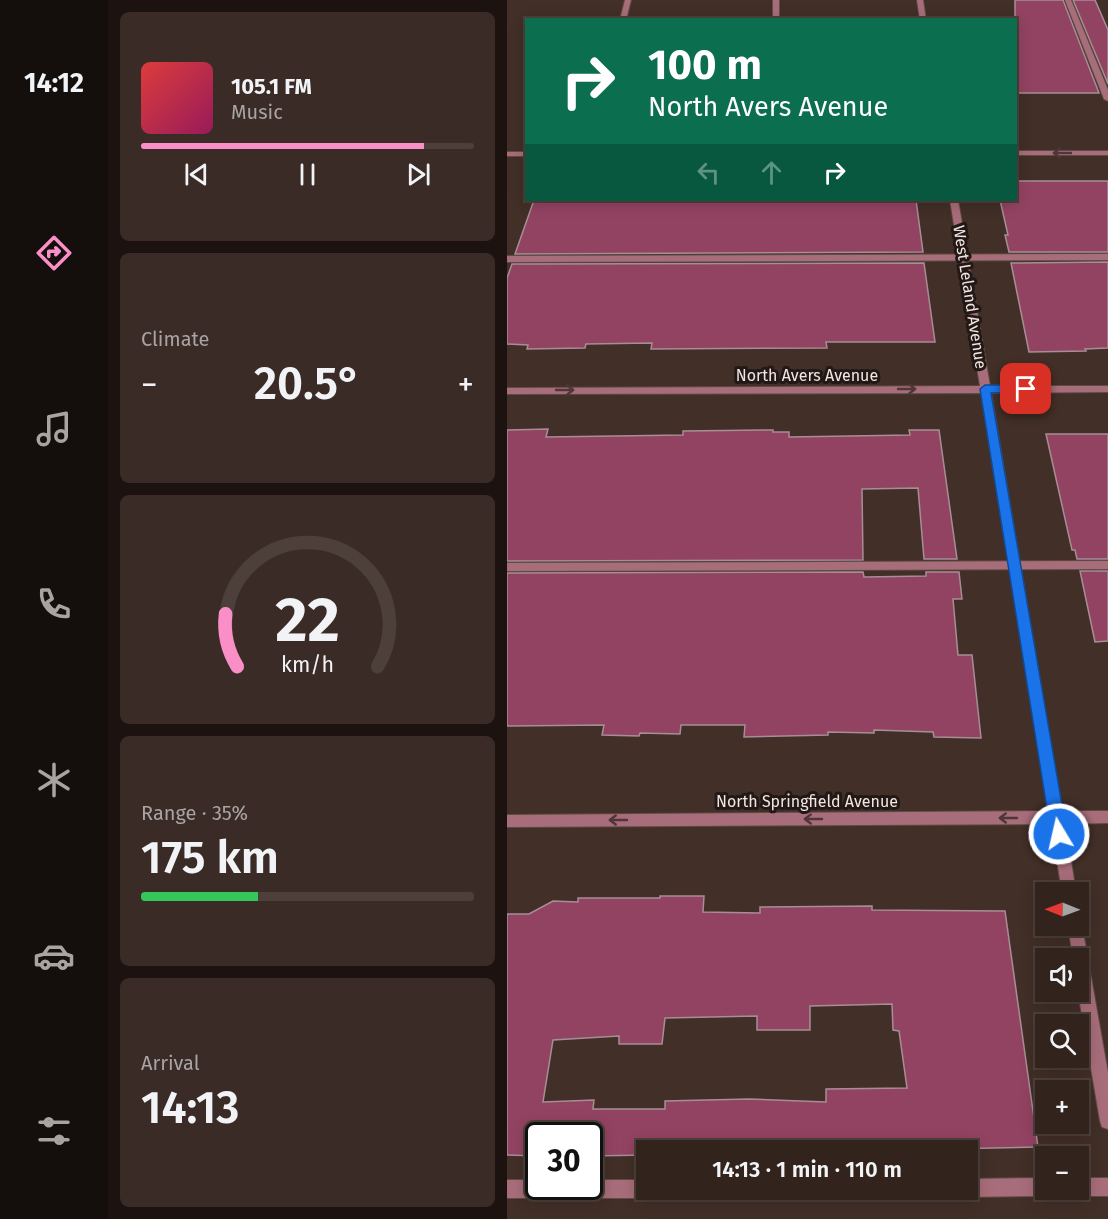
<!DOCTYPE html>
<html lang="en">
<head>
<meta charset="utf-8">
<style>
	:root { --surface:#32231d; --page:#3a2b26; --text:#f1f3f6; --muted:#a8a4a4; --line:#4d403b; --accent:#fa8fc7 }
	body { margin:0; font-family:"Fira Sans",sans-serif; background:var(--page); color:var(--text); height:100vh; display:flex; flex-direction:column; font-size:22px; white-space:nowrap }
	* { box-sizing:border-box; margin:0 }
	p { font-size:20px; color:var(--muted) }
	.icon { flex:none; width:33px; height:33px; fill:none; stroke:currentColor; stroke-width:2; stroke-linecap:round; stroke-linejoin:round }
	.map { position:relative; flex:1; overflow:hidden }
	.panel { display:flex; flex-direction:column; gap:12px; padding:12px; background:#1c1310; width:399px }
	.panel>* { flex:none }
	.hud { position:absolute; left:18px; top:18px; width:492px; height:183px; border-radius:0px; box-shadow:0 3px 15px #0003,0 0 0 2px var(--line); background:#0b6e4f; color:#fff; overflow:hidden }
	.needle { width:39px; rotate:271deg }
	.buttons { position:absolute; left:528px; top:882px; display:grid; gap:12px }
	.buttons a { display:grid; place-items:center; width:54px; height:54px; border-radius:0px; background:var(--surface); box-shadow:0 3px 15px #0003,0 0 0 2px var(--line); font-size:30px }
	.speed { position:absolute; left:18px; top:1122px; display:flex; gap:12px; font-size:30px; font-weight:700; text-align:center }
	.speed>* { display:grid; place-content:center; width:78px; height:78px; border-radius:50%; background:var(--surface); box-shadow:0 3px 15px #0003,0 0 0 2px var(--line); line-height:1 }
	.speed .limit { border:3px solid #111; border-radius:9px; background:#fff; color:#111 }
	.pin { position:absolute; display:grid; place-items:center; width:51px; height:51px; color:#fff; margin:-26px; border-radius:12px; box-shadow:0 3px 9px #0006 }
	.me { position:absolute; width:66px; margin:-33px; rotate:351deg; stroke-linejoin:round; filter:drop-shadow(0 0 4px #0008) }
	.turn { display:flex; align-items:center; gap:21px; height:126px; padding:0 24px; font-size:27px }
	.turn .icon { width:78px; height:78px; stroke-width:2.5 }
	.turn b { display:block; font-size:42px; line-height:51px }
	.lanes { display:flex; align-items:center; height:57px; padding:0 24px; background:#0003; justify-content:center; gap:30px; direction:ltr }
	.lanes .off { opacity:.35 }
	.big { font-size:45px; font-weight:600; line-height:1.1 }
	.panel .card { flex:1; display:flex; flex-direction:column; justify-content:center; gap:9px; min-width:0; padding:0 21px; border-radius:9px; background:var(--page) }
	.panel .dial { align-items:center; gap:0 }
	.dial svg { height:156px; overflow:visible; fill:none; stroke:var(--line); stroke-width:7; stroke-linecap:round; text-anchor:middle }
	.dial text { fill:var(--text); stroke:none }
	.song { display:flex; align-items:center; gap:18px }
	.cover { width:72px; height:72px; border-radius:9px; background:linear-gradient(135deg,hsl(0 70% 55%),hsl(330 70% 35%)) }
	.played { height:6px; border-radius:3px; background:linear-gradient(90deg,var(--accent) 85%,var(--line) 85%) }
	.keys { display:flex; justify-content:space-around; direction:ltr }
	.heat { display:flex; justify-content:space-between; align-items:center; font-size:33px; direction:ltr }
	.charge { height:9px; border-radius:4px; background:linear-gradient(90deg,#34c759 35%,var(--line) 0) }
	.trip { position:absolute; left:129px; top:1140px; width:342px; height:60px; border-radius:0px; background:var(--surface); box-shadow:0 3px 15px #0003,0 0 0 2px var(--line); font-weight:600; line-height:60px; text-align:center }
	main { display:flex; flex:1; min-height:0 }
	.tabs { display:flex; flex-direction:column; width:108px; justify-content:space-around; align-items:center; background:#140e0c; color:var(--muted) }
	.tabs .icon { width:42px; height:42px }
	.tabs .current { color:var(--accent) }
	.tabs b { font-size:27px; color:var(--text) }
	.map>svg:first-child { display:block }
	.building { fill:#934362; stroke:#a78e96; stroke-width:1.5; fill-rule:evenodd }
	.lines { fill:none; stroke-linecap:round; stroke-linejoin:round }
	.service-casing { stroke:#5e4c45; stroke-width:2 }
	.minor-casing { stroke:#5e4c45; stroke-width:2 }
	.service { fill:#a86d7a; fill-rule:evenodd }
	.minor { fill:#a86d7a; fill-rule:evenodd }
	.oneway { stroke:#513639 }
	.route { fill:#1a73e8; stroke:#114b97; stroke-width:1.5 }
	.labels { text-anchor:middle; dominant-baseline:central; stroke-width:6; stroke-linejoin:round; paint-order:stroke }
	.street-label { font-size:16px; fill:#f3e6e1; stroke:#221916 }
</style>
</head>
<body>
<main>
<nav class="tabs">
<b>14:12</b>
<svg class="icon current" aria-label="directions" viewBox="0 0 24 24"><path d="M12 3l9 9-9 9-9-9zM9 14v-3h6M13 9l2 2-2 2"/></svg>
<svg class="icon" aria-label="music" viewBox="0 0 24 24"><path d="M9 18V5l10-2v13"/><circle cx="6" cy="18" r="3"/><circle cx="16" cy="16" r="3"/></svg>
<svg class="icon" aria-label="phone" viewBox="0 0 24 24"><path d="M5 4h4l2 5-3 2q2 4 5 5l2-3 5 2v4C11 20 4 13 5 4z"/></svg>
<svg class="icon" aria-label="climate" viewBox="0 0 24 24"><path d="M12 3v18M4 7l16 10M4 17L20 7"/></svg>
<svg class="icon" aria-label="car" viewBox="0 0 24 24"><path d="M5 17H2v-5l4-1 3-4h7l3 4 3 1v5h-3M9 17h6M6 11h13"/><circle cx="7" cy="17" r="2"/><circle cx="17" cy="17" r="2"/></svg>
<svg class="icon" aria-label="filters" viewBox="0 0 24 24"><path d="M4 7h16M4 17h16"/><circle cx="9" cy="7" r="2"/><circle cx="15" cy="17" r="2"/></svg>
</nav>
<section class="panel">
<div class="card">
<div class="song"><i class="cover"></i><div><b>105.1 FM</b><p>Music</p></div></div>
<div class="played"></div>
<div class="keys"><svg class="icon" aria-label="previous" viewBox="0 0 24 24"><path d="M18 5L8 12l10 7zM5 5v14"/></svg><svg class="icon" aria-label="pause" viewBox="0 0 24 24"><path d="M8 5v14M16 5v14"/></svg><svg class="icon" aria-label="next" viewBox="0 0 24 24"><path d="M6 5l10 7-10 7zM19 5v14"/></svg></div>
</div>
<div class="card"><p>Climate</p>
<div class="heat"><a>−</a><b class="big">20.5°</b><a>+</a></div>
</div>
<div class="card dial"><svg viewBox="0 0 100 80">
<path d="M14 69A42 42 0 1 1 86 69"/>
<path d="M14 69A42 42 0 0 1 8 42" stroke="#fa8fc7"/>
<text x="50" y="56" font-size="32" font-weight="700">22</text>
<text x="50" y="72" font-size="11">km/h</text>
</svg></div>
<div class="card"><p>Range · 35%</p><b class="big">175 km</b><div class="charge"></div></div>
<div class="card"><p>Arrival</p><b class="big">14:13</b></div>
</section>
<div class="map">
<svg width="601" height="1219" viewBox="0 0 601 1219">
	<rect width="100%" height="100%" fill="#422f27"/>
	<g class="building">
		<path d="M 508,0 L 556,0 L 592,93 L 508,93 Z"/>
		<path d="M 566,0 L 588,0 L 601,30 L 601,84 Z"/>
		<path d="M 508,181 L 601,181 L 601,252 L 502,252 L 498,235 L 501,235 L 493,200 L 508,200 Z"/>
		<path d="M 27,200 L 409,200 L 416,252 L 8,254 Z"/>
		<path d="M 601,262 L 601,348 L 578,349 L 579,351 L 522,352 L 504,263 Z"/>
		<path d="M 417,263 L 428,342 L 319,342 L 320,348 L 144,349 L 145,343 L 79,344 L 78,348 L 20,349 L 21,345 L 0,344 L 0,278 L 5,264 Z"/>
		<path d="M 41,429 L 39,437 L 176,435 L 176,431 L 266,430 L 266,432 L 282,432 L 282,437 L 403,435 L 402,430 L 432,430 L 450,559 L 417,559 L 411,488 L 355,489 L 356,560 L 0,561 L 0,430 Z"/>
		<path d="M 539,434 L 601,434 L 601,559 L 570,559 L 568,550 L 565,550 Z"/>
		<path d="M 573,571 L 601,571 L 601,641 L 588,642 Z"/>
		<path d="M 356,572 L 357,577 L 419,576 L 419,572 L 452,572 L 455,599 L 446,599 L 451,655 L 465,655 L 474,738 L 427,737 L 426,732 L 367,730 L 367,733 L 321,732 L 321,735 L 237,737 L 238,725 L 174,725 L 173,734 L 133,733 L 132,736 L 95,735 L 97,725 L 0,726 L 0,573 Z"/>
		<path d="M 153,896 L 197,896 L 196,912 L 253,913 L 253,907 L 365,906 L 365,910 L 498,911 L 531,1147 L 391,1150 L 391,1146 L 294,1147 L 294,1150 L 140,1150 L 140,1155 L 82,1156 L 82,1136 L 31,1136 L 28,1156 L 0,1155 L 0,914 L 22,914 L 46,901 L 71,902 L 71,898 L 153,898 ZM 385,1004 L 386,1030 L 392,1031 L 400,1088 L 319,1089 L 319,1102 L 242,1099 L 158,1101 L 158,1109 L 86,1109 L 87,1100 L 36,1102 L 46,1040 L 112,1036 L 112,1044 L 155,1044 L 158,1018 L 250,1016 L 250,1030 L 303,1030 L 303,1006 Z"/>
	</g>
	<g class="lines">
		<defs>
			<g id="service">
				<rect x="266" y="0" width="6" height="20"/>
				<path d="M 558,0 L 564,0 L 601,90 L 601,101 L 597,99 Z"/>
				<path d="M 601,254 L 601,260 L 0,262 L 0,256 Z"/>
				<path d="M 601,561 L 601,569 L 0,571 L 0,563 Z"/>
				<path d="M 538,1178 L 538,1190 L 546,1190 L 544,1193 L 538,1196 L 460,1197 L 454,1194 L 452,1190 L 460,1190 L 460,1179 Z"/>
				<path d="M 572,1178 L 601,1178 L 601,1196 L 572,1196 L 566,1193 L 564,1190 L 572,1190 Z"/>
				<path d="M 0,1180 L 32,1180 L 32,1186 L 82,1186 L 82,1180 L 140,1180 L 140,1190 L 149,1190 L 146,1195 L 140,1198 L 0,1198 Z"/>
			</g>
			<g id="minor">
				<path d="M 118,0 L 124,0 L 119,20 L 113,20 Z"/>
				<path d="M 410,0 L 416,0 L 419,20 L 413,20 Z"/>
				<rect x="508" y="151" width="93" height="4"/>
				<rect x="0" y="152" width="20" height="4"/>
				<path d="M 443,200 L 451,200 L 483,386 L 601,386 L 601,392 L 484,393 L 555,811 L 601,811 L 601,823 L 558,824 L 569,892 L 555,892 L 544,824 L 0,827 L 0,815 L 542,811 L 474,393 L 0,394 L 0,388 L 473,386 Z"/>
				<path d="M 572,920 L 575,926 L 601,1073 L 601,1129 L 595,1127 L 593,1121 L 571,992 L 572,958 L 566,958 L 561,926 L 572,926 Z"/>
			</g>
		</defs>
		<use href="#service" class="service-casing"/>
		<use href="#minor" class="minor-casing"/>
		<use href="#service" class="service"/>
		<use href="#minor" class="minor"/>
	</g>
	<defs><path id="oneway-shaft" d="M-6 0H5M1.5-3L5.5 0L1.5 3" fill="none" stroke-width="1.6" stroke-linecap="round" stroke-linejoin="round" transform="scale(1.5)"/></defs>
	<g class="oneway">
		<use href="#oneway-shaft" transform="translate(555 153) rotate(180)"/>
		<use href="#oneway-shaft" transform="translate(400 389)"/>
		<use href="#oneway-shaft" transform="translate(58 390)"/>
		<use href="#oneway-shaft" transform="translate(501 818) rotate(180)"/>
		<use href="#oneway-shaft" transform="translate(306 819) rotate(180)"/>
		<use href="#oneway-shaft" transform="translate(111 820) rotate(180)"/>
	</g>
	<path class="route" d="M 478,385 L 519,385 L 524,389 L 519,392 L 484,393 L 560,834 L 558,839 L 552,841 L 547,839 L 544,834 L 473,389 Z"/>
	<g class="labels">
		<g class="street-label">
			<text transform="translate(463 297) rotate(81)">West Leland Avenue</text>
			<text x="300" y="375">North Avers Avenue</text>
			<text x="300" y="801">North Springfield Avenue</text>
		</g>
	</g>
</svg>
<div class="buttons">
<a><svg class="needle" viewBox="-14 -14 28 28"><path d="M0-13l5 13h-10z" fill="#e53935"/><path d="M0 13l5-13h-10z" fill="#a8a4a4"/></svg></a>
<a><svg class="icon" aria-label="sound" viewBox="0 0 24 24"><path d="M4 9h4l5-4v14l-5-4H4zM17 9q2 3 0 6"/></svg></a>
<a><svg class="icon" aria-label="search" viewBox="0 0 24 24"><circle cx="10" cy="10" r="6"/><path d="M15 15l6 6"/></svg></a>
<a>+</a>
<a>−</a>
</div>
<div class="speed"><div class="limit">30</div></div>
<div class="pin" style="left:519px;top:389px;background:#d93025"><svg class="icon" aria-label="arrive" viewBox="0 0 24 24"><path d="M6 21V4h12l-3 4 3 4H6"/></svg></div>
<svg class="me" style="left:552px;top:834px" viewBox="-20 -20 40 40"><circle r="17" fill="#1a73e8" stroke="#fff" stroke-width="3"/><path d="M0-11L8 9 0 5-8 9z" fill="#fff"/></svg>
<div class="trip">14:13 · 1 min · 110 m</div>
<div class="hud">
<div class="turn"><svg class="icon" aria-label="right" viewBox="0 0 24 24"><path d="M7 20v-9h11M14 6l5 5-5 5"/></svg><div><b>100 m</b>North Avers Avenue</div></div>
<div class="lanes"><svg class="icon off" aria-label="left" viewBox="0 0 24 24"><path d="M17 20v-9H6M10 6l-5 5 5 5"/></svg><svg class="icon off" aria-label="ahead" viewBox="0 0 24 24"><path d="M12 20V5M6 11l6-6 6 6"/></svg><svg class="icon" aria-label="right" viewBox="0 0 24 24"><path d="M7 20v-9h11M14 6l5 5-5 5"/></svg></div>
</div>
</div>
</main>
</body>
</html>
